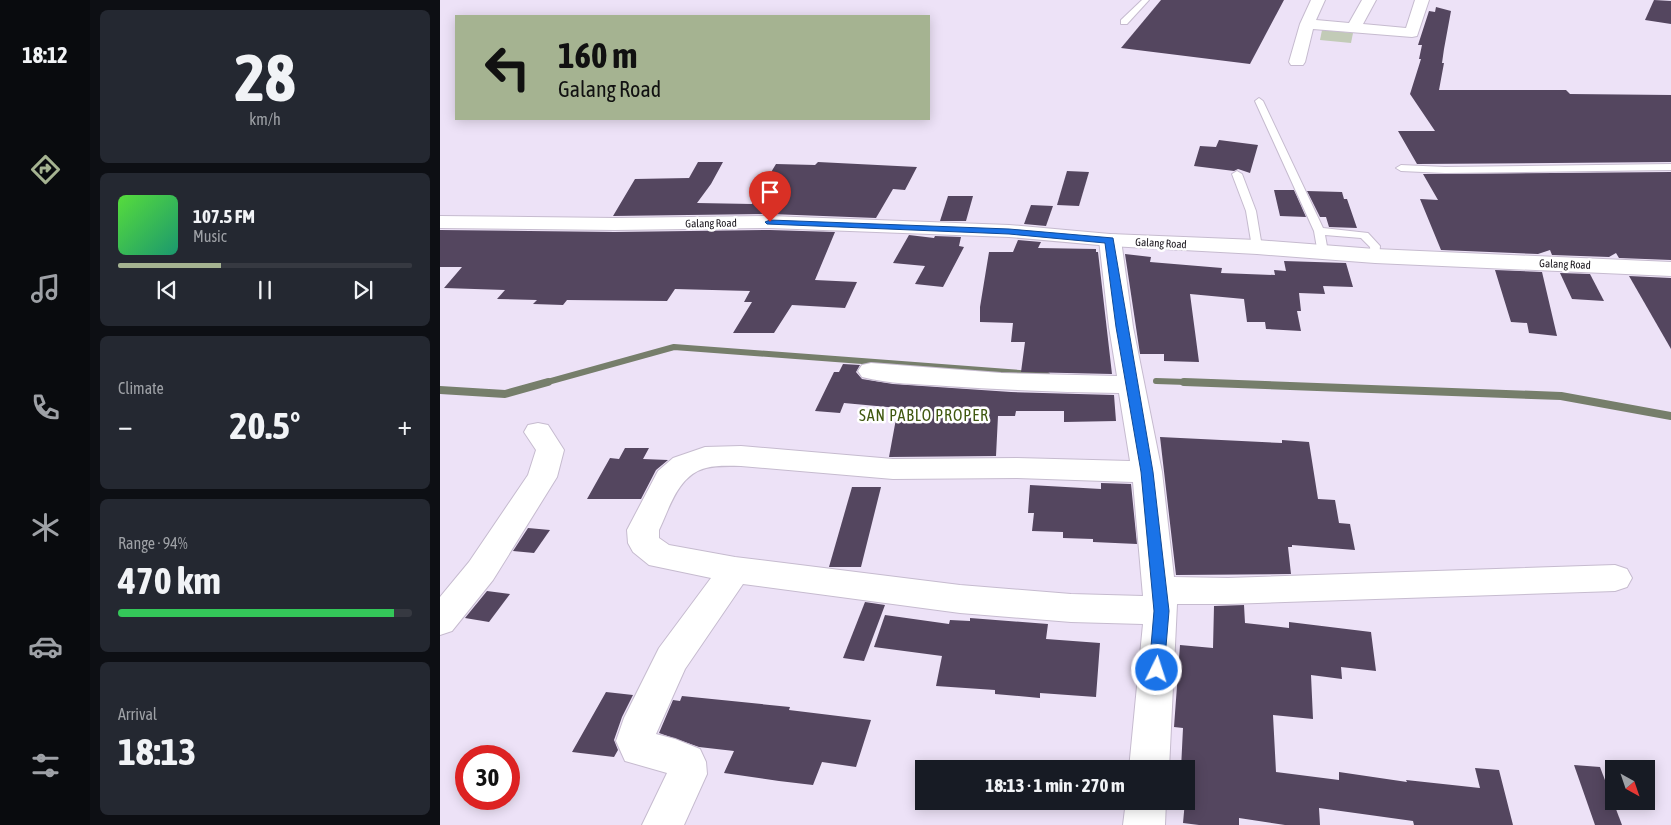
<!DOCTYPE html>
<html lang="en">
<head>
<meta charset="utf-8">
<style>
	:root { --surface:#171b24; --page:#242831; --text:#f1f3f6; --muted:#9ea1a6; --line:#363941; --accent:#a5b391 }
	body { margin:0; font-family:"Asap Condensed",sans-serif; background:var(--page); color:var(--text); height:100vh; display:flex; flex-direction:column; font-size:19px; white-space:nowrap }
	* { box-sizing:border-box; margin:0 }
	p { font-size:16px; color:var(--muted) }
	.icon { flex:none; width:28px; height:28px; fill:none; stroke:currentColor; stroke-width:2; stroke-linecap:round; stroke-linejoin:round }
	.map { position:relative; flex:1; overflow:hidden }
	.drawer { display:flex; flex-direction:column; gap:10px; padding:10px; background:#0d0f14; width:350px }
	.drawer>* { flex:none }
	.hud { position:absolute; left:15px; top:15px; width:475px; height:105px; border-radius:0px; box-shadow:0 2px 12px #0003; background:#a5b391; color:#111; overflow:hidden }
	.needle { width:32px; rotate:140deg }
	.fabs { position:absolute; left:1165px; top:760px; display:grid; gap:10px }
	.fabs a { display:grid; place-items:center; width:50px; height:50px; border-radius:0px; background:var(--surface); box-shadow:0 2px 12px #0003; font-size:25px }
	.speed { position:absolute; left:15px; top:745px; display:flex; gap:10px; font-size:25px; font-weight:700; text-align:center }
	.speed>* { display:grid; place-content:center; width:65px; height:65px; border-radius:50%; background:var(--surface); box-shadow:0 2px 12px #0003; line-height:1 }
	.speed .limit { border:8px solid #d22; background:#fff; color:#111 }
	.pin { position:absolute; display:grid; place-items:center; width:42px; height:42px; color:#fff; margin:-51px -21px; border-radius:50% 50% 50% 0; rotate:-45deg; box-shadow:0 0 5px #0007 }
	.pin .icon { rotate:45deg }
	.me { position:absolute; width:55px; margin:-28px; rotate:4deg; stroke-linejoin:round; filter:drop-shadow(0 0 4px #0008) }
	.turn { display:flex; align-items:center; gap:18px; height:105px; padding:0 20px; font-size:22px }
	.turn .icon { width:65px; height:65px; stroke-width:2.5 }
	.turn b { display:block; font-size:35px; line-height:42px }
	.big { font-size:38px; font-weight:700; line-height:1.1 }
	.drawer .widget { flex:1; display:flex; flex-direction:column; justify-content:center; gap:8px; min-width:0; padding:0 18px; border-radius:8px; background:var(--page) }
	.drawer .dial { align-items:center; gap:0 }
	.dial b { font-size:65px; line-height:1 }
	.song { display:flex; align-items:center; gap:15px }
	.cover { width:60px; height:60px; border-radius:8px; background:linear-gradient(135deg,hsl(110 70% 55%),hsl(160 70% 35%)) }
	.played { height:5px; border-radius:2px; background:linear-gradient(90deg,var(--accent) 35%,var(--line) 35%) }
	.keys { display:flex; justify-content:space-around; direction:ltr }
	.heat { display:flex; justify-content:space-between; align-items:center; font-size:28px; direction:ltr }
	.charge { height:8px; border-radius:4px; background:linear-gradient(90deg,#34c759 94%,var(--line) 0) }
	.trip { position:absolute; left:475px; top:760px; width:280px; height:50px; border-radius:0px; background:var(--surface); box-shadow:0 2px 12px #0003; font-weight:700; line-height:50px; text-align:center }
	main { display:flex; flex:1; min-height:0 }
	.tab-bar { display:flex; flex-direction:column; width:90px; justify-content:space-around; align-items:center; background:#090b0e; color:var(--muted) }
	.tab-bar .icon { width:35px; height:35px }
	.tab-bar .selected { color:var(--accent) }
	.tab-bar b { font-size:22px; color:var(--text) }
	.map>svg:first-child { display:block }
	.green { fill:#c2cbb7 }
	.lines { fill:none; stroke-linecap:round; stroke-linejoin:round }
	.stream-far1 { stroke:#767e6b; stroke-width:6 }
	.stream { stroke:#767e6b; stroke-width:8 }
	.building { fill:#54465f }
	.lane-casing { stroke:#c6bbcf; stroke-width:2 }
	.street-casing { stroke:#c6bbcf; stroke-width:2 }
	.secondary-casing { stroke:#c6bbcf; stroke-width:2 }
	.lane { fill:#fff; fill-rule:evenodd }
	.street { fill:#fff; fill-rule:evenodd }
	.secondary { fill:#fff; fill-rule:evenodd }
	.route { fill:#1a73e8; stroke:#114b97 }
	.labels { text-anchor:middle; dominant-baseline:central; stroke-width:5; stroke-linejoin:round; paint-order:stroke }
	.far-street-label { font-size:11px; fill:#17131a; stroke:#fff }
	.quarter-label { font-size:16px; letter-spacing:1px; fill:#405810; stroke:#fff }
</style>
</head>
<body>
<main>
<nav class="tab-bar">
<b>18:12</b>
<svg class="icon selected" aria-label="directions" viewBox="0 0 24 24"><path d="M12 3l9 9-9 9-9-9zM9 14v-3h6M13 9l2 2-2 2"/></svg>
<svg class="icon" aria-label="music" viewBox="0 0 24 24"><path d="M9 18V5l10-2v13"/><circle cx="6" cy="18" r="3"/><circle cx="16" cy="16" r="3"/></svg>
<svg class="icon" aria-label="phone" viewBox="0 0 24 24"><path d="M5 4h4l2 5-3 2q2 4 5 5l2-3 5 2v4C11 20 4 13 5 4z"/></svg>
<svg class="icon" aria-label="climate" viewBox="0 0 24 24"><path d="M12 3v18M4 7l16 10M4 17L20 7"/></svg>
<svg class="icon" aria-label="car" viewBox="0 0 24 24"><path d="M5 17H2v-5l4-1 3-4h7l3 4 3 1v5h-3M9 17h6M6 11h13"/><circle cx="7" cy="17" r="2"/><circle cx="17" cy="17" r="2"/></svg>
<svg class="icon" aria-label="filters" viewBox="0 0 24 24"><path d="M4 7h16M4 17h16"/><circle cx="9" cy="7" r="2"/><circle cx="15" cy="17" r="2"/></svg>
</nav>
<section class="drawer">
<div class="widget dial"><b>28</b><p>km/h</p></div>
<div class="widget">
<div class="song"><i class="cover"></i><div><b>107.5 FM</b><p>Music</p></div></div>
<div class="played"></div>
<div class="keys"><svg class="icon" aria-label="previous" viewBox="0 0 24 24"><path d="M18 5L8 12l10 7zM5 5v14"/></svg><svg class="icon" aria-label="pause" viewBox="0 0 24 24"><path d="M8 5v14M16 5v14"/></svg><svg class="icon" aria-label="next" viewBox="0 0 24 24"><path d="M6 5l10 7-10 7zM19 5v14"/></svg></div>
</div>
<div class="widget"><p>Climate</p>
<div class="heat"><a>−</a><b class="big">20.5°</b><a>+</a></div>
</div>
<div class="widget"><p>Range · 94%</p><b class="big">470 km</b><div class="charge"></div></div>
<div class="widget"><p>Arrival</p><b class="big">18:13</b></div>
</section>
<div class="map">
<svg width="1231" height="825" viewBox="0 0 1231 825">
	<rect width="100%" height="100%" fill="#ede2f7"/>
	<path class="green" d="M 882,30 L 913,33 L 911,43 L 880,40 Z"/>
	<g class="lines">
		<g class="stream-far1">
			<path d="M 716,381 L 777,383"/>
			<path d="M 104,383 L 234,347 L 607,375"/>
		</g>
		<g class="stream">
			<path d="M 744,382 L 1121,396 L 1231,416"/>
			<path d="M 0,390 L 65,394 L 108,382"/>
		</g>
	</g>
	<g class="building">
		<path d="M 721,0 L 844,0 L 810,64 L 681,48 Z"/>
		<path d="M 1214,0 L 1231,1 L 1231,24 L 1205,20 Z"/>
		<path d="M 996,7 L 1011,11 L 1004,49 L 1002,63 L 1004,63 L 999,90 L 1126,90 L 1130,94 L 1231,95 L 1231,162 L 977,164 L 958,131 L 995,131 L 970,94 L 981,59 L 979,59 L 982,45 L 978,45 L 989,11 L 995,12 Z"/>
		<path d="M 779,140 L 818,145 L 810,173 L 798,169 L 794,171 L 754,166 L 760,146 L 776,147 Z"/>
		<path d="M 258,162 L 283,162 L 271,184 L 257,203 L 312,204 L 336,164 L 375,165 L 378,162 L 477,167 L 465,190 L 453,189 L 436,218 L 330,214 L 173,216 L 195,179 L 249,178 Z"/>
		<path d="M 627,171 L 649,172 L 639,206 L 617,205 Z"/>
		<path d="M 1231,172 L 1231,260 L 1179,258 L 1176,253 L 1169,257 L 1112,255 L 1110,250 L 1098,254 L 1001,250 L 980,199 L 998,200 L 983,174 Z"/>
		<path d="M 834,190 L 854,190 L 866,217 L 840,216 Z"/>
		<path d="M 867,191 L 902,192 L 904,199 L 907,199 L 917,228 L 889,227 L 886,217 L 880,217 Z"/>
		<path d="M 508,196 L 533,196 L 526,221 L 500,221 Z"/>
		<path d="M 591,205 L 613,206 L 606,226 L 584,224 Z"/>
		<path d="M 0,230 L 175,232 L 330,230 L 395,232 L 375,280 L 417,282 L 405,308 L 352,305 L 334,333 L 293,333 L 312,302 L 304,302 L 310,291 L 235,289 L 227,301 L 127,300 L 123,305 L 93,304 L 97,300 L 57,299 L 65,290 L 4,288 L 22,267 L 0,267 Z"/>
		<path d="M 469,235 L 494,238 L 495,236 L 521,237 L 519,246 L 524,247 L 503,287 L 475,284 L 485,266 L 453,263 Z"/>
		<path d="M 578,240 L 601,242 L 598,248 L 656,249 L 656,252 L 658,252 L 672,374 L 581,372 L 585,342 L 571,342 L 573,323 L 540,322 L 540,307 L 549,252 L 573,252 Z"/>
		<path d="M 685,254 L 711,257 L 710,262 L 782,268 L 781,273 L 835,275 L 834,270 L 846,271 L 844,261 L 906,263 L 913,287 L 883,286 L 885,294 L 859,293 L 861,311 L 857,311 L 861,331 L 826,329 L 825,322 L 807,322 L 804,299 L 750,294 L 759,362 L 724,361 L 724,354 L 700,354 Z"/>
		<path d="M 1055,270 L 1102,272 L 1117,336 L 1089,333 L 1087,323 L 1071,322 Z"/>
		<path d="M 1120,273 L 1150,274 L 1164,301 L 1132,299 Z"/>
		<path d="M 1189,276 L 1231,278 L 1231,349 Z"/>
		<path d="M 403,364 L 420,365 L 416,372 L 422,379 L 453,384 L 571,392 L 674,395 L 676,421 L 624,422 L 624,411 L 576,411 L 575,416 L 558,416 L 556,456 L 449,457 L 458,408 L 404,403 L 400,413 L 375,411 L 394,372 L 399,372 Z"/>
		<path d="M 720,437 L 842,443 L 842,440 L 869,442 L 878,499 L 895,500 L 899,523 L 910,524 L 915,550 L 852,545 L 852,547 L 848,547 L 851,574 L 736,575 Z"/>
		<path d="M 185,448 L 209,448 L 203,459 L 228,460 L 216,470 L 201,499 L 147,499 L 170,458 L 179,459 Z"/>
		<path d="M 661,483 L 691,484 L 697,544 L 653,542 L 653,539 L 623,538 L 623,532 L 592,531 L 594,513 L 588,513 L 590,485 L 661,489 Z"/>
		<path d="M 412,487 L 441,487 L 421,567 L 389,567 Z"/>
		<path d="M 88,528 L 110,530 L 94,553 L 73,551 Z"/>
		<path d="M 47,591 L 70,594 L 49,622 L 25,618 Z"/>
		<path d="M 425,602 L 445,605 L 424,661 L 403,658 Z"/>
		<path d="M 804,605 L 805,623 L 849,628 L 849,622 L 931,632 L 936,671 L 901,667 L 902,679 L 871,675 L 873,719 L 833,715 L 836,772 L 899,780 L 899,772 L 967,782 L 966,780 L 1040,788 L 1035,768 L 1059,770 L 1073,825 L 974,825 L 973,821 L 879,808 L 880,825 L 845,825 L 799,818 L 799,825 L 759,825 L 743,823 L 745,801 L 746,801 L 746,769 L 741,769 L 743,728 L 734,727 L 740,645 L 773,648 L 774,606 Z"/>
		<path d="M 445,615 L 509,624 L 510,620 L 530,621 L 530,618 L 608,624 L 606,639 L 660,643 L 656,697 L 600,693 L 600,698 L 555,694 L 555,690 L 496,686 L 502,656 L 434,647 Z"/>
		<path d="M 166,692 L 193,695 L 182,717 L 174,740 L 178,750 L 174,757 L 132,752 Z"/>
		<path d="M 242,696 L 350,707 L 349,710 L 431,720 L 416,767 L 382,762 L 373,785 L 339,781 L 284,773 L 294,751 L 259,747 L 219,733 L 233,700 L 240,701 Z"/>
		<path d="M 1134,765 L 1160,767 L 1182,825 L 1155,825 Z"/>
	</g>
	<g class="lines">
		<defs>
			<g id="lane">
				<path d="M 702,0 L 709,0 L 687,24 L 681,24 L 681,20 Z"/>
				<path d="M 819,98 L 823,101 L 883,228 L 928,233 L 940,246 L 939,258 L 931,258 L 930,247 L 921,238 L 885,235 L 888,252 L 882,255 L 878,254 L 874,231 L 815,101 Z"/>
				<path d="M 1231,164 L 1231,170 L 1005,173 L 961,171 L 956,168 L 961,165 L 1005,167 Z"/>
				<path d="M 797,171 L 802,174 L 816,211 L 822,247 L 821,249 L 817,250 L 812,247 L 806,211 L 792,174 Z"/>
			</g>
			<g id="street">
				<path d="M 871,0 L 885,0 L 876,20 L 909,23 L 922,0 L 936,0 L 923,24 L 966,28 L 975,0 L 989,0 L 977,36 L 972,37 L 873,29 L 865,62 L 863,65 L 851,65 L 849,62 L 860,24 Z"/>
				<path d="M 670,234 L 678,235 L 681,240 L 693,327 L 722,472 L 734,577 L 788,578 L 1175,565 L 1187,569 L 1192,578 L 1187,587 L 1175,591 L 788,604 L 737,604 L 729,769 L 689,769 L 703,624 L 631,622 L 520,613 L 303,584 L 245,669 L 216,734 L 235,739 L 260,749 L 266,762 L 267,774 L 244,825 L 202,825 L 227,773 L 185,761 L 176,741 L 184,718 L 219,648 L 271,578 L 209,565 L 193,552 L 188,543 L 187,530 L 218,471 L 233,458 L 265,447 L 301,446 L 453,459 L 577,458 L 690,461 L 679,393 C 622,392 564,390 506,386 C 478,384 449,384 422,377 L 418,371 L 422,365 L 431,363 L 561,373 L 677,376 L 669,327 L 659,240 L 662,235 ZM 301,466 L 453,479 L 577,478 L 693,482 L 703,596 L 631,594 L 520,585 L 295,557 L 229,545 L 219,538 L 219,530 C 230,507 238,475 266,468 C 277,465 290,466 301,466 Z"/>
				<path d="M 98,423 L 108,425 L 124,450 L 117,477 L 53,580 L 12,631 L 0,635 L 0,597 L 29,562 L 88,475 L 96,450 L 84,432 L 88,425 Z"/>
				<path d="M 686,801 L 726,801 L 725,825 L 683,825 Z"/>
			</g>
			<path id="secondary" d="M 0,216 L 175,218 L 330,216 L 569,225 L 670,234 L 817,240 L 935,249 L 1231,262 L 1231,276 L 935,263 L 817,254 L 670,246 L 569,237 L 330,228 L 175,230 L 0,228 Z"/>
		</defs>
		<use href="#lane" class="lane-casing"/>
		<use href="#street" class="street-casing"/>
		<use href="#secondary" class="secondary-casing"/>
		<use href="#lane" class="lane"/>
		<use href="#street" class="street"/>
		<use href="#secondary" class="secondary"/>
	</g>
	<path class="route" d="M 330,220 L 569,229 L 673,238 L 713,472 L 729,611 L 724,670 L 722,675 L 717,677 L 711,675 L 709,670 L 714,611 L 701,472 L 676,327 L 665,243 L 569,234 L 327,224 L 325,222 Z"/>
	<g class="labels">
		<g class="far-street-label">
			<text transform="translate(271 223) rotate(-1)">Galang Road</text>
			<text transform="translate(721 243) rotate(3)">Galang Road</text>
			<text transform="translate(1125 264) rotate(2)">Galang Road</text>
		</g>
		<g class="quarter-label">
			<text x="484" y="415">SAN PABLO PROPER</text>
		</g>
	</g>
</svg>
<div class="fabs">
<a><svg class="needle" viewBox="-14 -14 28 28"><path d="M0-13l5 13h-10z" fill="#e53935"/><path d="M0 13l5-13h-10z" fill="#9ea1a6"/></svg></a>
</div>
<div class="speed"><div class="limit">30</div></div>
<div class="pin" style="left:330px;top:222px;background:#d93025"><svg class="icon" aria-label="arrive" viewBox="0 0 24 24"><path d="M6 21V4h12l-3 4 3 4H6"/></svg></div>
<svg class="me" style="left:717px;top:670px" viewBox="-20 -20 40 40"><circle r="17" fill="#1a73e8" stroke="#fff" stroke-width="3"/><path d="M0-11L8 9 0 5-8 9z" fill="#fff"/></svg>
<div class="trip">18:13 · 1 min · 270 m</div>
<div class="hud">
<div class="turn"><svg class="icon" aria-label="left" viewBox="0 0 24 24"><path d="M17 20v-9H6M10 6l-5 5 5 5"/></svg><div><b>160 m</b>Galang Road</div></div>
</div>
</div>
</main>
</body>
</html>
